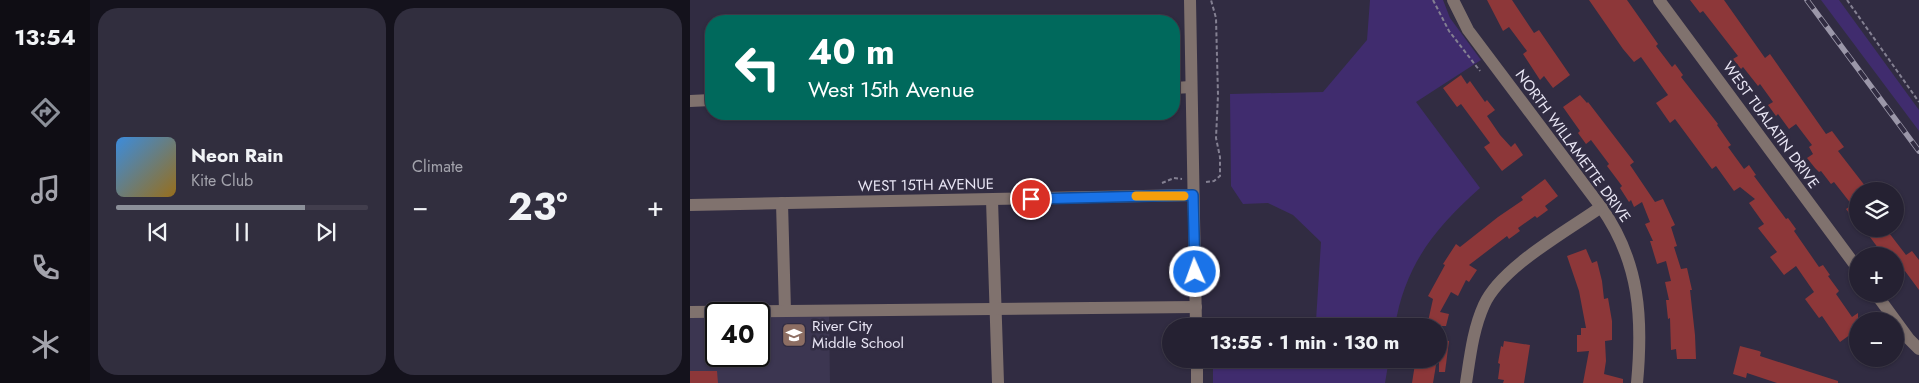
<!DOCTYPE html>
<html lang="en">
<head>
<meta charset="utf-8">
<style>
	:root { --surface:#252132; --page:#312e3e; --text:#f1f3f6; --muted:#a3a3ac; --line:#423e4d; --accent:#8c9099 }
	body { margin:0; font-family:Jost,sans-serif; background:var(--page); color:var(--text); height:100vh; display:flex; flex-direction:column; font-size:19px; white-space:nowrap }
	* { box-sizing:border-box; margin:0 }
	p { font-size:16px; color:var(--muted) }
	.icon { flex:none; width:28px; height:28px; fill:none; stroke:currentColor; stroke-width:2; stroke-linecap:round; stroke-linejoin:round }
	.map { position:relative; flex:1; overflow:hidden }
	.panel { display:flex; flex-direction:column; gap:8px; padding:8px; background:#14121c; width:600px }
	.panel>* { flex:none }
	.top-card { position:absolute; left:15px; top:15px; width:475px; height:105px; border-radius:20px; box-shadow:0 1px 4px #0004,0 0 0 1px var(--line); background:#00695c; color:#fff; overflow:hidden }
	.controls { position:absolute; left:1159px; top:182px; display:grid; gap:10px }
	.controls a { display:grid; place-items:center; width:55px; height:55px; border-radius:50%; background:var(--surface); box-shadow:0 1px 4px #0004,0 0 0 1px var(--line); font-size:25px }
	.speed { position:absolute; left:15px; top:302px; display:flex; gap:10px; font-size:25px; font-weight:700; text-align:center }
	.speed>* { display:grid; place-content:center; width:65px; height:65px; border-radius:50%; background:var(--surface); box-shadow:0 1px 4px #0004,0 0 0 1px var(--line); line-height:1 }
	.speed .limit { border:2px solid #111; border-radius:8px; background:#fff; color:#111 }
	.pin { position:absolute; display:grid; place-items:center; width:42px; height:42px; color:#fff; margin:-21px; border:2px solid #fff; border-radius:50%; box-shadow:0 1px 5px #0007 }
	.me { position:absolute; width:55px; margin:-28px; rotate:358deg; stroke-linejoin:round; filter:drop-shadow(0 0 4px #0008) }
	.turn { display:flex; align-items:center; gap:18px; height:105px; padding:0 20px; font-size:22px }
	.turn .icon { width:65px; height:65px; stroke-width:2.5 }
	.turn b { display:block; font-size:35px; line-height:42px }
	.big { font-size:38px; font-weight:700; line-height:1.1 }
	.panel .tile { flex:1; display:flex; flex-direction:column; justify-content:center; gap:8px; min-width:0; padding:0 18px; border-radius:20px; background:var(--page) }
	.song { display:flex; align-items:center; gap:15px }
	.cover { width:60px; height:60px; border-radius:8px; background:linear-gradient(135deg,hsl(210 70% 55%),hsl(40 70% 35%)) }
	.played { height:5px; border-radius:2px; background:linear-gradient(90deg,var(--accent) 75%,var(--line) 75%) }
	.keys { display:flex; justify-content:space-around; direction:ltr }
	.heat { display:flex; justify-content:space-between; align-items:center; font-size:28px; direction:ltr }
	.panel .tiles { flex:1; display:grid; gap:8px; grid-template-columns:repeat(2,1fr) }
	.trip { position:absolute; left:472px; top:318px; width:285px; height:50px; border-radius:25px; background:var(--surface); box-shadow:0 1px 4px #0004,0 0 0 1px var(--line); font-weight:700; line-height:50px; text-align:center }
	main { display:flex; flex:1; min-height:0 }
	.dock { display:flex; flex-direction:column; width:90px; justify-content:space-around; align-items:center; background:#0f0d14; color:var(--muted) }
	.dock .icon { width:35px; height:35px }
	.dock .active { color:var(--accent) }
	.dock b { font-size:22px; color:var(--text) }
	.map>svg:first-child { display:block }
	.built { fill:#3c3651; fill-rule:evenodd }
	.green { fill:#402c6e }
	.building { fill:#8d3739 }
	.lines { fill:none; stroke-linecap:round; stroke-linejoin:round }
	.path { stroke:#848092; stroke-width:2; stroke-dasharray:4 2.5; stroke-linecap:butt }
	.minor { stroke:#80726e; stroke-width:12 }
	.rail-casing { stroke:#9b97a9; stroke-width:5.5 }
	.rail { stroke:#312c42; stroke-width:4; stroke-dasharray:11; stroke-linecap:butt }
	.route-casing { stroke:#114b97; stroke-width:12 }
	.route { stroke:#1a73e8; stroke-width:9 }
	.slow { stroke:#f59e0b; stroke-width:9 }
	.labels { text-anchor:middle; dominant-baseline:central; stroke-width:5; stroke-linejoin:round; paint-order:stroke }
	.street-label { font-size:15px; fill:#e8e5f4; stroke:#312c42 }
	.poi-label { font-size:15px; fill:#e8e5f4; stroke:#312c42; text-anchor:start }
</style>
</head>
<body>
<main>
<nav class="dock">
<b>13:54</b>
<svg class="icon active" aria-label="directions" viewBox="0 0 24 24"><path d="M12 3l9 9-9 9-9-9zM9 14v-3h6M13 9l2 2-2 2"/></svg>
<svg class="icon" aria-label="music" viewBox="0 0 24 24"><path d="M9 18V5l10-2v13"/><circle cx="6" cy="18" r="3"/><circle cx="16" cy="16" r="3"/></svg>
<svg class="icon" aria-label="phone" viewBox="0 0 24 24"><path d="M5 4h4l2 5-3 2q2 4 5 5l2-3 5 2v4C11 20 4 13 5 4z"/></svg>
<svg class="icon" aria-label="climate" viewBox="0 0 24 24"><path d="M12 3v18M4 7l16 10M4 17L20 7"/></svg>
</nav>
<section class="panel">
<div class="tiles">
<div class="tile">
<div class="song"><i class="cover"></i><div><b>Neon Rain</b><p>Kite Club</p></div></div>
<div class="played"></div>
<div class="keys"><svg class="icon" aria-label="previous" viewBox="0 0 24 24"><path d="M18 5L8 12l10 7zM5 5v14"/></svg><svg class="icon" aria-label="pause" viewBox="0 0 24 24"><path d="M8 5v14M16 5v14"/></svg><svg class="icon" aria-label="next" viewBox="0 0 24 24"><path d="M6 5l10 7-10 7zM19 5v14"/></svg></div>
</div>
<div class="tile"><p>Climate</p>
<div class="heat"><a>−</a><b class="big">23°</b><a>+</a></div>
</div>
</div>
</section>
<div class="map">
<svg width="1229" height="383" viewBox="0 0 1229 383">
	<rect width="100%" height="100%" fill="#312c42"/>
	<path class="built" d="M 139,311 L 140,383 L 0,383 L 0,312 ZM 26,314 L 69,314 L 69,356 L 26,356 Z"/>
	<g class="green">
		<path d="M 680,0 L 753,0 L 760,18 L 791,60 L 726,102 L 790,188 C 745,228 715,265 705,326 L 623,326 L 626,321 L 631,242 L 603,215 L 578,203 L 553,204 L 541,186 L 540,94 L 633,92 L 677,40 Z"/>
		<path d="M 1131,0 L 1149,0 L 1229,110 L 1229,131 Z"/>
		<path d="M 597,359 L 699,359 L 695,383 L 523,383 L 523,362 Z"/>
	</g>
	<g class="building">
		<path d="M 797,0 L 822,0 L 844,33 L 849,30 L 880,75 L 863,88 L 854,76 L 850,80 L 833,54 L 837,51 L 819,27 L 813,31 Z"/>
		<path d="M 899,0 L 937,0 L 968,44 L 966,46 L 982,67 L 985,64 L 993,75 L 991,77 L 1028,124 L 1027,125 L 1041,145 L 1038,147 L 1054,169 L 1059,165 L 1066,175 L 1064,176 L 1096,219 L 1098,218 L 1106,229 L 1104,231 L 1129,267 L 1133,265 L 1140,275 L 1138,276 L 1149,291 L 1146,294 L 1162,317 L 1168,313 L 1168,329 L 1150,342 L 1132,316 L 1129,318 L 1115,299 L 1124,292 L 1106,266 L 1094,275 L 1080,257 L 1087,252 L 1068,228 L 1074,224 L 1059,203 L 1065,199 L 1050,187 L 1044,191 L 1026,166 L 1022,169 L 985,119 L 980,123 L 966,103 L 978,95 L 951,57 L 944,62 L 933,49 Z"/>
		<path d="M 1000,0 L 1034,0 L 1075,58 L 1080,54 L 1136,134 L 1142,131 L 1154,147 L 1148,151 L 1179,191 L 1168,191 L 1168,225 L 1156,209 L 1162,205 L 1144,182 L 1141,184 L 1131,171 L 1129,172 L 1125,168 L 1117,158 L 1123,154 L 1119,147 L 1122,145 L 1106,124 L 1099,129 L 1088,114 L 1086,116 L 1078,105 L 1083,102 L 1070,84 L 1068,86 L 1053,67 L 1051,69 L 1043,59 L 1048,56 L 1013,11 L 1010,13 Z"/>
		<path d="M 771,75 L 777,84 L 780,81 L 795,102 L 797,100 L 805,110 L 797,116 L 810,135 L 821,147 L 825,143 L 833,155 L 812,171 L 794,147 L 800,143 L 771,104 L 767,107 L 753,88 Z"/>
		<path d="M 890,95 L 897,103 L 898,102 L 944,162 L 940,165 L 965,202 L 973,199 L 985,225 L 981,227 L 987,246 L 984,247 L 991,269 L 997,268 L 1002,290 L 1000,290 L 1005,335 L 1006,359 L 987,359 L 986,349 L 981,350 L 980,318 L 978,319 L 976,300 L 979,300 L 975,282 L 981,281 L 976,261 L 967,264 L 960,241 L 963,241 L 955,224 L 960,222 L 952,202 L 944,207 L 941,200 L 939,202 L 930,188 L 932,186 L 917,166 L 919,164 L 901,140 L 896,144 L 888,133 L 890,131 L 873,107 Z"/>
		<path d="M 855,179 L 868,196 L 855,206 L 858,210 L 847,218 L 845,216 L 828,228 L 830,231 L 819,239 L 817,236 L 779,265 L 787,270 L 779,282 L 776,280 L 768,296 L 761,292 L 750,312 L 759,314 L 756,326 L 737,326 L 743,299 L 738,296 L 755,265 L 753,264 L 766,244 L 770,247 L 808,217 L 833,200 L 831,197 Z"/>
		<path d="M 1174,229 L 1196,229 L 1216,255 L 1222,251 L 1229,260 L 1229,290 L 1215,271 L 1205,278 L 1205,256 L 1194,256 Z"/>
		<path d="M 896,249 L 902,263 L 907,261 L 912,281 L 914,299 L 918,298 L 922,321 L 922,340 L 915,341 L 916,361 L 914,374 L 933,379 L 933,383 L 893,383 L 899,351 L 887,352 L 887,335 L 891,335 L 891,328 L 896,328 L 889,291 L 877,256 Z"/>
		<path d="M 749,339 L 759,341 L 755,372 L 749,372 Z"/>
		<path d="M 814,341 L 840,345 L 834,383 L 813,383 L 814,380 L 808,379 L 810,364 L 808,363 L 811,346 L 813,347 Z"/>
		<path d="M 1050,346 L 1069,351 L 1071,352 L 1070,356 L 1148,381 L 1148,383 L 1087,383 L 1057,373 L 1056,378 L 1043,374 Z"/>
		<path d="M 733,359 L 747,359 L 743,383 L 722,383 L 725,364 L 732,365 Z"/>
		<path d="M 0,371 L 27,371 L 28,383 L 0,383 Z"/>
	</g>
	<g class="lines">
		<g class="path">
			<path d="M 743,0 L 759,31 L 790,71"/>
			<path d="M 1157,0 L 1229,102"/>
			<path d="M 516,182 L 524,181 L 530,176 L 530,157 L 526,138 L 528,95 L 526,18 L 521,0"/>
			<path d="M 472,183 L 484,178 L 492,179"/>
		</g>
		<g class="minor">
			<path d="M 500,0 L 506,326"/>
			<path d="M 763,0 L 778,30 L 911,207 C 950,262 953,319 947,383"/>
			<path d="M 969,0 L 1168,269"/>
			<path d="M 484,88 L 501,87"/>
			<path d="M 0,101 L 21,100"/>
			<path d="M 302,200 L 308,383"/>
			<path d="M 92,203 L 95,311"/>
			<path d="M 0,205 L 503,195"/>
			<path d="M 1186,294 L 1219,339 L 1229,349"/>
			<path d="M 0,312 L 506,307"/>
			<path d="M 507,359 L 507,383"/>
			<path d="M 776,383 C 780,357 783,329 794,305 C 811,267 877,231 911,207"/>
		</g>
		<defs>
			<path id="rail" d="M 1117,0 L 1229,151"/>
		</defs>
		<use href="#rail" class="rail-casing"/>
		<use href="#rail" class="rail"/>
	</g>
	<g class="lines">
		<defs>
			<path id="route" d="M 341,199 L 503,195 L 505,272"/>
		</defs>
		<use href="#route" class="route-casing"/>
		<use href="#route" class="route"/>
		<path class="slow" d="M 446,196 L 494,196"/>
	</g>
	<defs>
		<symbol id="school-square" viewBox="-11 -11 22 22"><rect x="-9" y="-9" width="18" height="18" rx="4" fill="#8d6e63" stroke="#312c42"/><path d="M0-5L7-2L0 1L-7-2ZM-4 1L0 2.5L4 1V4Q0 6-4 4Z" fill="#fff"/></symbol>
	</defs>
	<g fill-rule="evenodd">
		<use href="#school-square" x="90" y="321" width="28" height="28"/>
	</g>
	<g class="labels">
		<g class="street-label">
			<text transform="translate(1081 125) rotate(54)">WEST TUALATIN DRIVE</text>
			<text transform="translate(883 146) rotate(54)">NORTH WILLAMETTE DRIVE</text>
			<text transform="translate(236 185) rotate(-1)">WEST 15TH AVENUE</text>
		</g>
		<g class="poi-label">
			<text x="122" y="326">River City<tspan x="122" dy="17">Middle School</tspan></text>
		</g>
	</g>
</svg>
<div class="controls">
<a><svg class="icon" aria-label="layers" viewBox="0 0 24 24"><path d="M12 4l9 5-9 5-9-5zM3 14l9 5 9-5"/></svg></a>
<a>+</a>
<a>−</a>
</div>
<div class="speed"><div class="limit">40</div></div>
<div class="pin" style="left:341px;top:199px;background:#d93025"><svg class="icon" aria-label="arrive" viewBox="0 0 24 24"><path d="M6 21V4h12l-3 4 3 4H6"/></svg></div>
<svg class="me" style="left:505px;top:272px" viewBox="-20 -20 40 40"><circle r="17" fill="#1a73e8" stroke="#fff" stroke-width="3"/><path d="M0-11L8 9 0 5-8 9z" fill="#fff"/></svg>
<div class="trip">13:55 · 1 min · 130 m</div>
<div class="top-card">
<div class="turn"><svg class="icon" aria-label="left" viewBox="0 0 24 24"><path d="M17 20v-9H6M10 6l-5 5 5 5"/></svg><div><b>40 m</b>West 15th Avenue</div></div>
</div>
</div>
</main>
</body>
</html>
